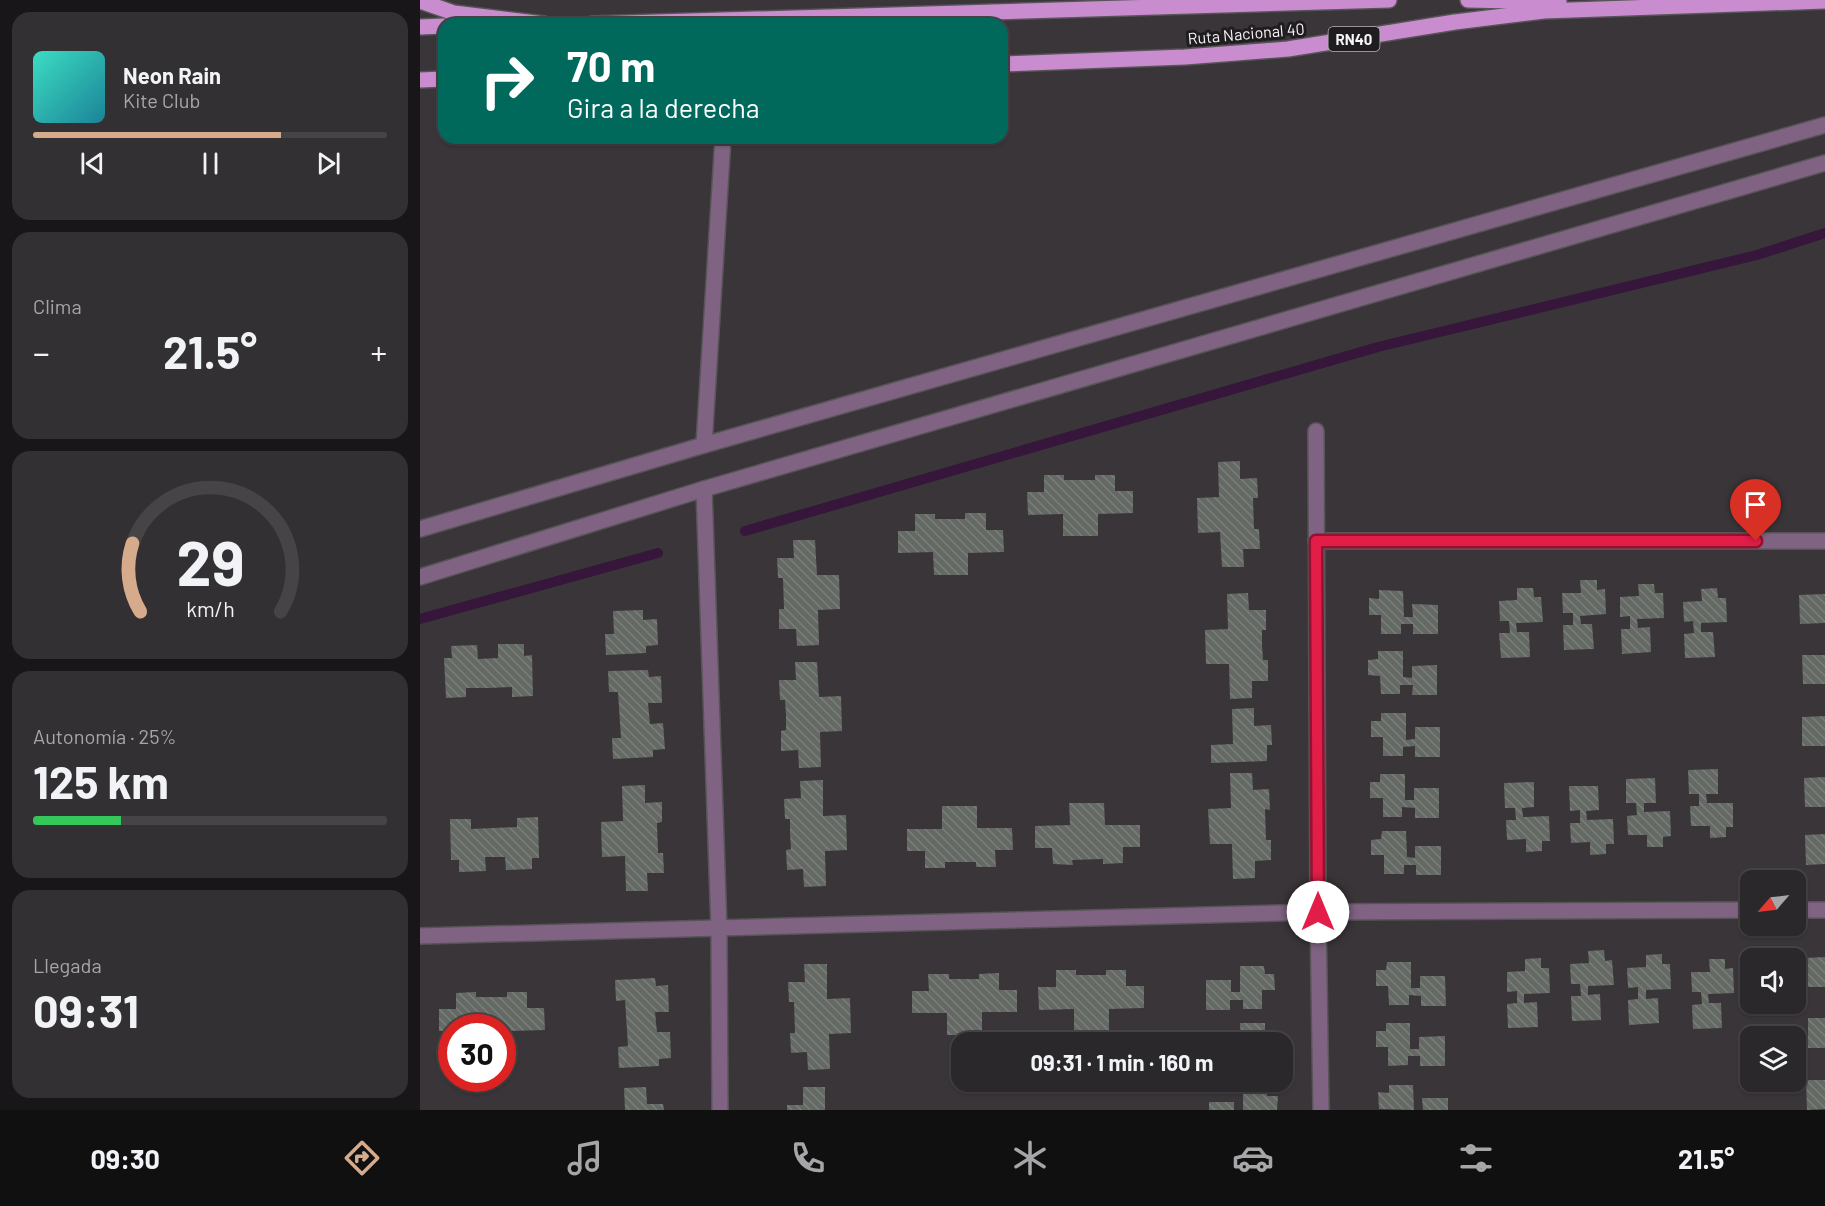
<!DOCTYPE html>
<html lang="es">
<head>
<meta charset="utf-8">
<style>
	:root { --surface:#2b282b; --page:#333033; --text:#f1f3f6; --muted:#a6a6a9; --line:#474447; --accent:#d6ab8b }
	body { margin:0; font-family:Barlow,sans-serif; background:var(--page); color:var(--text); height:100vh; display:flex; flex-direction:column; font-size:22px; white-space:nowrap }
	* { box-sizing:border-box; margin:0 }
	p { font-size:20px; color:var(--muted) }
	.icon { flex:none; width:33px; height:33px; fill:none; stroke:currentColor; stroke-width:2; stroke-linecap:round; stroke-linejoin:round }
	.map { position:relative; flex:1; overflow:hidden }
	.sheet { display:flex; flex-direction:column; gap:12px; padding:12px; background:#181618; width:420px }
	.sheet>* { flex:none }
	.hud { position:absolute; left:18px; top:18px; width:570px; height:126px; border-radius:18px; box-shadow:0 2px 4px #0004,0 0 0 2px var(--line); background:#00695c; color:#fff; overflow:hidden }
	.needle { width:39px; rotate:242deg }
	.buttons { position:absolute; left:1320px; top:870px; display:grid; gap:12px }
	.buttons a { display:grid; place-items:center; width:66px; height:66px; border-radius:12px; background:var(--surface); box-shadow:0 2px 4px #0004,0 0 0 2px var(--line); font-size:30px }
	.speed { position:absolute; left:18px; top:1014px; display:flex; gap:12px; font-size:30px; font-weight:700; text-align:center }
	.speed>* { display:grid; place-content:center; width:78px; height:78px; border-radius:50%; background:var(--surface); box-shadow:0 2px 4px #0004,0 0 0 2px var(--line); line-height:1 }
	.speed .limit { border:9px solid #d22; background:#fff; color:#111 }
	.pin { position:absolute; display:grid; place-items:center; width:51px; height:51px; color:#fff; margin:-62px -26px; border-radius:50% 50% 50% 0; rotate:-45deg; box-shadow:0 0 6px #0007 }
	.pin .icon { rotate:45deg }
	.me { position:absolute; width:66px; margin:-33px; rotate:0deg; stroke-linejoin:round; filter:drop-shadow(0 0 4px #0008) }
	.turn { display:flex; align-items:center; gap:21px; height:126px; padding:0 30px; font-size:27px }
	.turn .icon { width:78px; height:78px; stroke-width:2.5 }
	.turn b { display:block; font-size:42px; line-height:51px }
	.big { font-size:45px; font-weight:700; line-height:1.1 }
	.sheet .tile { flex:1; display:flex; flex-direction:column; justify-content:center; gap:9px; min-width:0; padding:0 21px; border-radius:18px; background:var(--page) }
	.sheet .dial { align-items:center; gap:0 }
	.dial svg { height:156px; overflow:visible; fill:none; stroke:var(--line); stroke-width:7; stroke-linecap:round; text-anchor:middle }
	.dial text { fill:var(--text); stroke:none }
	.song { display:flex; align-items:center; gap:18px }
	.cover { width:72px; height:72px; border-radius:9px; background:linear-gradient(135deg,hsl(170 70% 55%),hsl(190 70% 35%)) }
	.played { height:6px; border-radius:3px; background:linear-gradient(90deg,var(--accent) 70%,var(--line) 70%) }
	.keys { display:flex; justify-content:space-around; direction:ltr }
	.heat { display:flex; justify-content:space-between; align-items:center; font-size:33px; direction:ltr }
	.charge { height:9px; border-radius:4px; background:linear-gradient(90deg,#34c759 25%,var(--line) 0) }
	.trip { position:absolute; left:531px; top:1032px; width:342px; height:60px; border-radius:18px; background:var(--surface); box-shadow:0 2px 4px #0004,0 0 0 2px var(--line); font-weight:700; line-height:60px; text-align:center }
	.menu { display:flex; height:96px; justify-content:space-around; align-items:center; background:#111011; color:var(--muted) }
	.menu .icon { width:42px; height:42px }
	.menu .current { color:var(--accent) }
	.menu b { font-size:27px; color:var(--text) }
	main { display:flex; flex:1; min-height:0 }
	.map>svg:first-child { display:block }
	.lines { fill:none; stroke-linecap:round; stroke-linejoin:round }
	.stream { stroke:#36163a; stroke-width:10 }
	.building { fill:url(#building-back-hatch) }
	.minor-casing { stroke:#575457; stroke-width:18 }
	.major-casing { stroke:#575457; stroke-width:18 }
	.minor { stroke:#806383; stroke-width:15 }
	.major { stroke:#c98ccf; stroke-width:15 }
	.route-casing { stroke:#92132f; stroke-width:15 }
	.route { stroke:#e11d48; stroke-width:10 }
	.labels { text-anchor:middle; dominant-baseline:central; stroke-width:6; stroke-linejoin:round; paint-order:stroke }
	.shield { fill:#1f1d1f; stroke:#b6b4b6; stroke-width:1.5 }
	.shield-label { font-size:15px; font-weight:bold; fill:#f7f4f7 }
	.street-label { font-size:16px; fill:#f7f4f7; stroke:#1f1d1f }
</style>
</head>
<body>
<main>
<section class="sheet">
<div class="tile">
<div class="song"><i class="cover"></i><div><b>Neon Rain</b><p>Kite Club</p></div></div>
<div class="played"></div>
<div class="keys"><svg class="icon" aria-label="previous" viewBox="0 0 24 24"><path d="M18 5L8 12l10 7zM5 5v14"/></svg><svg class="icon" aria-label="pause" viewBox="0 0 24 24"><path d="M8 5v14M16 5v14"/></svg><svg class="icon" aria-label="next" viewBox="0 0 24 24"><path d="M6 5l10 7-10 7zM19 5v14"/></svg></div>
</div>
<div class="tile"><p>Clima</p>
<div class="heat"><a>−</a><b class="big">21.5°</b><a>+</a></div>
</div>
<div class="tile dial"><svg viewBox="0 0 100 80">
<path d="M14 69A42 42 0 1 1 86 69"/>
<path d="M14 69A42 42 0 0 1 10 34" stroke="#d6ab8b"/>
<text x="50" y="56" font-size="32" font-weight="700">29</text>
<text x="50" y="72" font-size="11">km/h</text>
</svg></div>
<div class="tile"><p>Autonomía · 25%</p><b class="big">125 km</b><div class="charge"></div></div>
<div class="tile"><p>Llegada</p><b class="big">09:31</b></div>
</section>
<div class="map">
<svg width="1405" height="1110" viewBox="0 0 1405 1110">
	<defs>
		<pattern id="building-back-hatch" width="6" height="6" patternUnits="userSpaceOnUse" patternTransform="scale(1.5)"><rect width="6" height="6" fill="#646964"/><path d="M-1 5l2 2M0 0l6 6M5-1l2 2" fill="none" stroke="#7b7f7b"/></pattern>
	</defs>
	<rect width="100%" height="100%" fill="#393539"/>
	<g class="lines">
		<g class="stream">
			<path d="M 325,531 L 958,347 L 1337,255 L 1405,233"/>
			<path d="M 0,619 L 238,553"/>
		</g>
	</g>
	<g class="building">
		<path d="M 820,461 L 820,479 L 837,478 L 838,498 L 833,498 L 834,529 L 839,529 L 840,549 L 823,549 L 824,567 L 802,567 L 800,532 L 778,533 L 777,498 L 799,497 L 798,462 Z"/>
		<path d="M 624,475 L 644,475 L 644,480 L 675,480 L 675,475 L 695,475 L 695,491 L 713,491 L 713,513 L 678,514 L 678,536 L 643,536 L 643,514 L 608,515 L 607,492 L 624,492 Z"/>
		<path d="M 545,513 L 566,513 L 566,530 L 583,530 L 584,552 L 548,553 L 548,575 L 514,575 L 513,552 L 478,553 L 478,531 L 495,531 L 495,514 L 515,514 L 515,519 L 545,519 Z"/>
		<path d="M 373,540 L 395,540 L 397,575 L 419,575 L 420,609 L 398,610 L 399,645 L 377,646 L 376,629 L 359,629 L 359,609 L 364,609 L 363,578 L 358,578 L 357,558 L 374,558 Z"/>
		<path d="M 1160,580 L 1177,580 L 1177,590 L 1185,589 L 1186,614 L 1160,616 L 1161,624 L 1172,624 L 1174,649 L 1144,650 L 1143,625 L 1153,625 L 1153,613 L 1143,613 L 1142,593 L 1161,593 Z"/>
		<path d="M 1218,584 L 1234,584 L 1235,593 L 1243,593 L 1244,618 L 1217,619 L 1218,628 L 1230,627 L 1231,652 L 1202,654 L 1201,629 L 1210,629 L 1210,616 L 1200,617 L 1200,597 L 1219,596 Z"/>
		<path d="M 1097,588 L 1113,588 L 1114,597 L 1121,597 L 1123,622 L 1096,623 L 1097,632 L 1109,632 L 1110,657 L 1081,658 L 1079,633 L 1090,633 L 1089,621 L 1080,621 L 1079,601 L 1097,600 Z"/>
		<path d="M 1297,588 L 1298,598 L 1306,598 L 1307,622 L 1281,623 L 1281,632 L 1293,632 L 1295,657 L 1265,658 L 1264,634 L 1274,633 L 1273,621 L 1264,622 L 1263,602 L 1282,601 L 1281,589 Z"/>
		<path d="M 959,590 L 983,591 L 984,617 L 993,617 L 992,604 L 1018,605 L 1018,634 L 993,634 L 993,624 L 981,624 L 981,634 L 961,634 L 961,615 L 949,615 L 949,598 L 959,599 Z"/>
		<path d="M 828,593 L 829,610 L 846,610 L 846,630 L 842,630 L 842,645 L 843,660 L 848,660 L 848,681 L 832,681 L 832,698 L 810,699 L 809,664 L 786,664 L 785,630 L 808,629 L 807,594 Z"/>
		<path d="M 1405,594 L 1405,623 L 1380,624 L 1379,595 Z"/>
		<path d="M 223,610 L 223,620 L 237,619 L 238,645 L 226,646 L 226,653 L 186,655 L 185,634 L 194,634 L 193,611 Z"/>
		<path d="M 78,644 L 104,644 L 104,656 L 112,655 L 113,696 L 92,697 L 92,687 L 69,688 L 46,688 L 46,697 L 26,698 L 24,658 L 32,658 L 31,646 L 57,645 L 58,659 L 78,658 Z"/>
		<path d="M 958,651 L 983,651 L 983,677 L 992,678 L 992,666 L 1017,665 L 1017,695 L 992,695 L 993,685 L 980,685 L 980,694 L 961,694 L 960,676 L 948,675 L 948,660 L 958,659 Z"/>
		<path d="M 1382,655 L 1405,655 L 1405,684 L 1383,684 Z"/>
		<path d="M 375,662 L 397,662 L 399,697 L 421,696 L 422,731 L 400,732 L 401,767 L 379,768 L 378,750 L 361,751 L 361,731 L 366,730 L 366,715 L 365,700 L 360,700 L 359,680 L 376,680 Z"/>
		<path d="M 228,670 L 229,677 L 241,676 L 242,703 L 228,703 L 230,724 L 243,723 L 245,749 L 233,750 L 233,757 L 193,759 L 192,738 L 201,738 L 198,692 L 189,692 L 188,671 Z"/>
		<path d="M 834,708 L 834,726 L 851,725 L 852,745 L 847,745 L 847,761 L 791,763 L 791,745 L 813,744 L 812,709 Z"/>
		<path d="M 961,713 L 986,713 L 986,740 L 995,739 L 995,727 L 1020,727 L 1020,757 L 995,757 L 995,746 L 983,747 L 983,756 L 963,756 L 963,737 L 951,737 L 951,721 L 961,721 Z"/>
		<path d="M 1405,716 L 1405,746 L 1382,746 L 1382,717 Z"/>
		<path d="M 1298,769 L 1298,794 L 1286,794 L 1287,803 L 1313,803 L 1313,827 L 1306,827 L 1306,837 L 1290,838 L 1290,826 L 1271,826 L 1270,806 L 1279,806 L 1279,794 L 1269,794 L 1268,770 Z"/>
		<path d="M 810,773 L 832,773 L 833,790 L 849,789 L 850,810 L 845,809 L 846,840 L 851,840 L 851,860 L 835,861 L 835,878 L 813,879 L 812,844 L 790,844 L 788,809 L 811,808 Z"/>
		<path d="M 960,774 L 985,774 L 985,800 L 994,800 L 994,788 L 1019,788 L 1019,818 L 995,818 L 995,808 L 982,807 L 982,817 L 963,817 L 963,798 L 950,798 L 950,782 L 960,782 Z"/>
		<path d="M 1405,777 L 1405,807 L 1385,807 L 1384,778 Z"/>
		<path d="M 1235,778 L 1236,803 L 1224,803 L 1224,812 L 1250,811 L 1251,836 L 1243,837 L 1243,847 L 1227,847 L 1227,835 L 1208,835 L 1207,816 L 1217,815 L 1216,803 L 1206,803 L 1206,779 Z"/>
		<path d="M 403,780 L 403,816 L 426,815 L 427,850 L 405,851 L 406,886 L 384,887 L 383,869 L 367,870 L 366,850 L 371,849 L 370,834 L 370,819 L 365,819 L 364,799 L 381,798 L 380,781 Z"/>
		<path d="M 1114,782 L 1114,807 L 1102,808 L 1103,817 L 1129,816 L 1130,841 L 1122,841 L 1122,851 L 1106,852 L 1106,839 L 1087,840 L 1086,820 L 1096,820 L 1095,808 L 1085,808 L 1084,783 Z"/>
		<path d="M 225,785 L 225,803 L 242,802 L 242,822 L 237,823 L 238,853 L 243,853 L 244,873 L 227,873 L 228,891 L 206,891 L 205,856 L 182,857 L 181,822 L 203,821 L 202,786 Z"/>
		<path d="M 1149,786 L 1178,786 L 1179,810 L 1166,811 L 1167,820 L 1193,819 L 1194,844 L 1186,844 L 1186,854 L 1170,855 L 1170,842 L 1151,843 L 1150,823 L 1160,823 L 1160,810 L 1150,811 Z"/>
		<path d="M 649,803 L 684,803 L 685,825 L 720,825 L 720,847 L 703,847 L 703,863 L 683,864 L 683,859 L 652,860 L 653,865 L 633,864 L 632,848 L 615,848 L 615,826 L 650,825 Z"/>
		<path d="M 522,806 L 557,806 L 557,828 L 592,828 L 593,850 L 575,850 L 576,867 L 556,867 L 556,862 L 525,862 L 525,868 L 505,868 L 505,851 L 487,851 L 487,829 L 522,829 Z"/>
		<path d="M 118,817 L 119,858 L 112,858 L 112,869 L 86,870 L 85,857 L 65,857 L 66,871 L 39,872 L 39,860 L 31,860 L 30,819 L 51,819 L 51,829 L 97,827 L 97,818 Z"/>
		<path d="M 962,831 L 986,831 L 987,857 L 995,858 L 995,846 L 1021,846 L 1021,875 L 996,875 L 996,865 L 984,865 L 984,874 L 964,874 L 964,855 L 951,855 L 951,840 L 961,839 Z"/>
		<path d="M 1405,834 L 1405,864 L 1386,865 L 1385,835 Z"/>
		<path d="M 1184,950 L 1185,961 L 1192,960 L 1194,985 L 1168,986 L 1168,995 L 1180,994 L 1181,1020 L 1152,1021 L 1151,996 L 1161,996 L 1160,984 L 1151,984 L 1150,964 L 1169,963 L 1168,951 Z"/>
		<path d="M 1242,954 L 1242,964 L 1250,964 L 1251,989 L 1226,990 L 1226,999 L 1238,998 L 1239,1023 L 1209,1025 L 1208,1000 L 1218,999 L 1218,987 L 1208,988 L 1207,968 L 1226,967 L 1226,955 Z"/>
		<path d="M 1405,957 L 1405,987 L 1386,987 L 1385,958 Z"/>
		<path d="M 1121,958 L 1121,968 L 1129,968 L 1130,993 L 1104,994 L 1104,1003 L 1117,1002 L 1118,1027 L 1088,1028 L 1087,1004 L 1097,1003 L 1097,991 L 1087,992 L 1087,972 L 1105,971 L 1105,959 Z"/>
		<path d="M 1289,959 L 1305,959 L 1305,969 L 1313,968 L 1314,993 L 1288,994 L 1289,1003 L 1301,1003 L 1302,1028 L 1273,1029 L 1272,1005 L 1282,1004 L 1281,992 L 1272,992 L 1271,972 L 1290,972 Z"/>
		<path d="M 967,962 L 991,962 L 991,988 L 1000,988 L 1000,976 L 1025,976 L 1026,1006 L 1001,1006 L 1001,996 L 989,995 L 989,1005 L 969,1005 L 968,986 L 956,986 L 956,970 L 966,970 Z"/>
		<path d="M 384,964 L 407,964 L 407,999 L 430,998 L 431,1033 L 409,1034 L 410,1069 L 388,1070 L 387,1052 L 371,1053 L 370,1033 L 375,1033 L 374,1002 L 369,1002 L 368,982 L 385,982 Z"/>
		<path d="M 820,966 L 844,966 L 845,974 L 854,974 L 855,990 L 842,990 L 842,1009 L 823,1009 L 823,1000 L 810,1000 L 810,1010 L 786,1010 L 786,980 L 811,980 L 811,992 L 820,992 Z"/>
		<path d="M 636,970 L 656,970 L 656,975 L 686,975 L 686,970 L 706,970 L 706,986 L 724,986 L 724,1008 L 689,1009 L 689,1031 L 654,1031 L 654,1009 L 619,1010 L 618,987 L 636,987 Z"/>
		<path d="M 579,973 L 579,990 L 597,990 L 597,1012 L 562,1012 L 562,1035 L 527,1035 L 527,1013 L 492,1013 L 492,991 L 509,991 L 508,974 L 529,974 L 529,979 L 559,979 L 559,974 Z"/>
		<path d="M 235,978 L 236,986 L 248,985 L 249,1012 L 235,1012 L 237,1032 L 250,1032 L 251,1058 L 239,1059 L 239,1066 L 199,1068 L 198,1047 L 208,1046 L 205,1000 L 196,1001 L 195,980 Z"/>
		<path d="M 56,992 L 56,997 L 87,997 L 87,992 L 107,992 L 107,1008 L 124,1008 L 125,1030 L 89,1031 L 90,1053 L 82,1053 L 82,1028 L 32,1028 L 32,1031 L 19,1031 L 19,1009 L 36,1009 L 36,993 Z"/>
		<rect x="1388" y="1018" width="17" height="30"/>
		<path d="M 820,1023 L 845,1023 L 845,1031 L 855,1031 L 855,1042 L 821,1042 Z"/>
		<path d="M 966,1023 L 990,1023 L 990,1049 L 999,1049 L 999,1037 L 1025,1036 L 1025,1066 L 1000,1066 L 1000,1056 L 988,1056 L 988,1065 L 968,1066 L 968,1047 L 956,1047 L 956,1031 L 966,1031 Z"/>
		<path d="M 787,1037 L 812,1038 L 812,1042 L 787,1042 Z"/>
		<path d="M 1386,1080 L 1405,1080 L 1405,1109 L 1387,1110 Z"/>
		<path d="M 969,1085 L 993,1085 L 994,1110 L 959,1109 L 958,1092 L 969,1093 Z"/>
		<path d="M 226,1087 L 227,1104 L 243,1104 L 244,1110 L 205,1110 L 204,1088 Z"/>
		<path d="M 383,1087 L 405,1087 L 405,1110 L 367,1110 L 367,1105 L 383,1105 Z"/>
		<path d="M 823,1088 L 847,1088 L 847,1096 L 858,1096 L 857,1110 L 823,1110 Z"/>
		<path d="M 1002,1098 L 1028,1098 L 1028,1110 L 1003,1110 Z"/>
		<rect x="789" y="1102" width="25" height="8"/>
	</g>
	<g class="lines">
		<defs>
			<g id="minor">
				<path d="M 896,431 L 898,912 L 901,1110"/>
				<path d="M 284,445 L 303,138"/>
				<path d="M 284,489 L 299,929 L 300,1110"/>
				<path d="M 0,529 L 284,445 L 1405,125"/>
				<path d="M 896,541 L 1405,541"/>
				<path d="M 0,577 L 284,489 L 1405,163"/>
				<path d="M 1376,910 L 1405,910"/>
				<path d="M 0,936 L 898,912 L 1330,910"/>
			</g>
			<g id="major">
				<path d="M 1048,0 L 1139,2"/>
				<path d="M 0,1 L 34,13 L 124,24"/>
				<path d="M 172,24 L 969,0"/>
				<path d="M 0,27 L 24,26"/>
				<path d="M 582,64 L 765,57 L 868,49 L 1035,22 L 1124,11 L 1405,1"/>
				<path d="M 0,80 L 24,79"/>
			</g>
		</defs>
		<use href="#minor" class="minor-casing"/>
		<use href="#major" class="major-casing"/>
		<use href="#minor" class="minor"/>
		<use href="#major" class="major"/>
	</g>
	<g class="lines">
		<defs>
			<path id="route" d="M 898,912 L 896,541 L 1336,541"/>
		</defs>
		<use href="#route" class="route-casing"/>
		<use href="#route" class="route"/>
	</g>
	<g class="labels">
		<rect class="shield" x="908.5" y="27" width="51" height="24" rx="4.5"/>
		<g class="shield-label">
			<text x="934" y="39">RN40</text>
		</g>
		<g class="street-label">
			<text transform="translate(826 33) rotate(-5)">Ruta Nacional 40</text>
		</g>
	</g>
</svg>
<div class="buttons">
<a><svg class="needle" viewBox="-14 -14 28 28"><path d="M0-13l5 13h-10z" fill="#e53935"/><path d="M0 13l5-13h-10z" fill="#a6a6a9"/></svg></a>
<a><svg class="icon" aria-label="sound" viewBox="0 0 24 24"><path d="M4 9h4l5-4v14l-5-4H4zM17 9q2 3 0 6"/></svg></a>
<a><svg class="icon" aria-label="layers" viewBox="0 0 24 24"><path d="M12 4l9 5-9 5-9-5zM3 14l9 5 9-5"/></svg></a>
</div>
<div class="speed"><div class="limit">30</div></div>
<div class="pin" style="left:1336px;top:541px;background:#d93025"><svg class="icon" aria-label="arrive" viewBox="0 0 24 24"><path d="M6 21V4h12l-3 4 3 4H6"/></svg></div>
<svg class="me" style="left:898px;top:912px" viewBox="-20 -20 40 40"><circle r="19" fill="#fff"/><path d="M0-13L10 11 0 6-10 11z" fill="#e11d48"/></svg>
<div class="trip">09:31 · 1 min · 160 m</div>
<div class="hud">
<div class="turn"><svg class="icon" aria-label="right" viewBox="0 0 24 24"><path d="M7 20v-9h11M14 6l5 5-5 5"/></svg><div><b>70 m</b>Gira a la derecha</div></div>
</div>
</div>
</main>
<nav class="menu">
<b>09:30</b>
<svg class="icon current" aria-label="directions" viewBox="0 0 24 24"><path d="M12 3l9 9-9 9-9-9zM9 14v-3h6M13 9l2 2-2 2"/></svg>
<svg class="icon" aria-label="music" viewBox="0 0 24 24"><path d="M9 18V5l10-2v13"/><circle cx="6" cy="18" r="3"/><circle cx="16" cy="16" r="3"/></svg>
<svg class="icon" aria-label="phone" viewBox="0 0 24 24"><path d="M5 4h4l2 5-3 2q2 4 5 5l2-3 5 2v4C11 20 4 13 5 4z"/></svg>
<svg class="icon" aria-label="climate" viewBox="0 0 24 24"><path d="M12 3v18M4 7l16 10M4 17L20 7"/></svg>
<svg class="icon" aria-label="car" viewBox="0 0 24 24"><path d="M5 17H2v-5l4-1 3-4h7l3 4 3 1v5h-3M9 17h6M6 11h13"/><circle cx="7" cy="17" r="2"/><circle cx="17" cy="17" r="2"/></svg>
<svg class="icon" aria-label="filters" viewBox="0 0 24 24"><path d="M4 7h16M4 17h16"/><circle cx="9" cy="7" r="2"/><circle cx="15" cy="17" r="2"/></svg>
<b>21.5°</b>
</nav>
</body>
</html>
